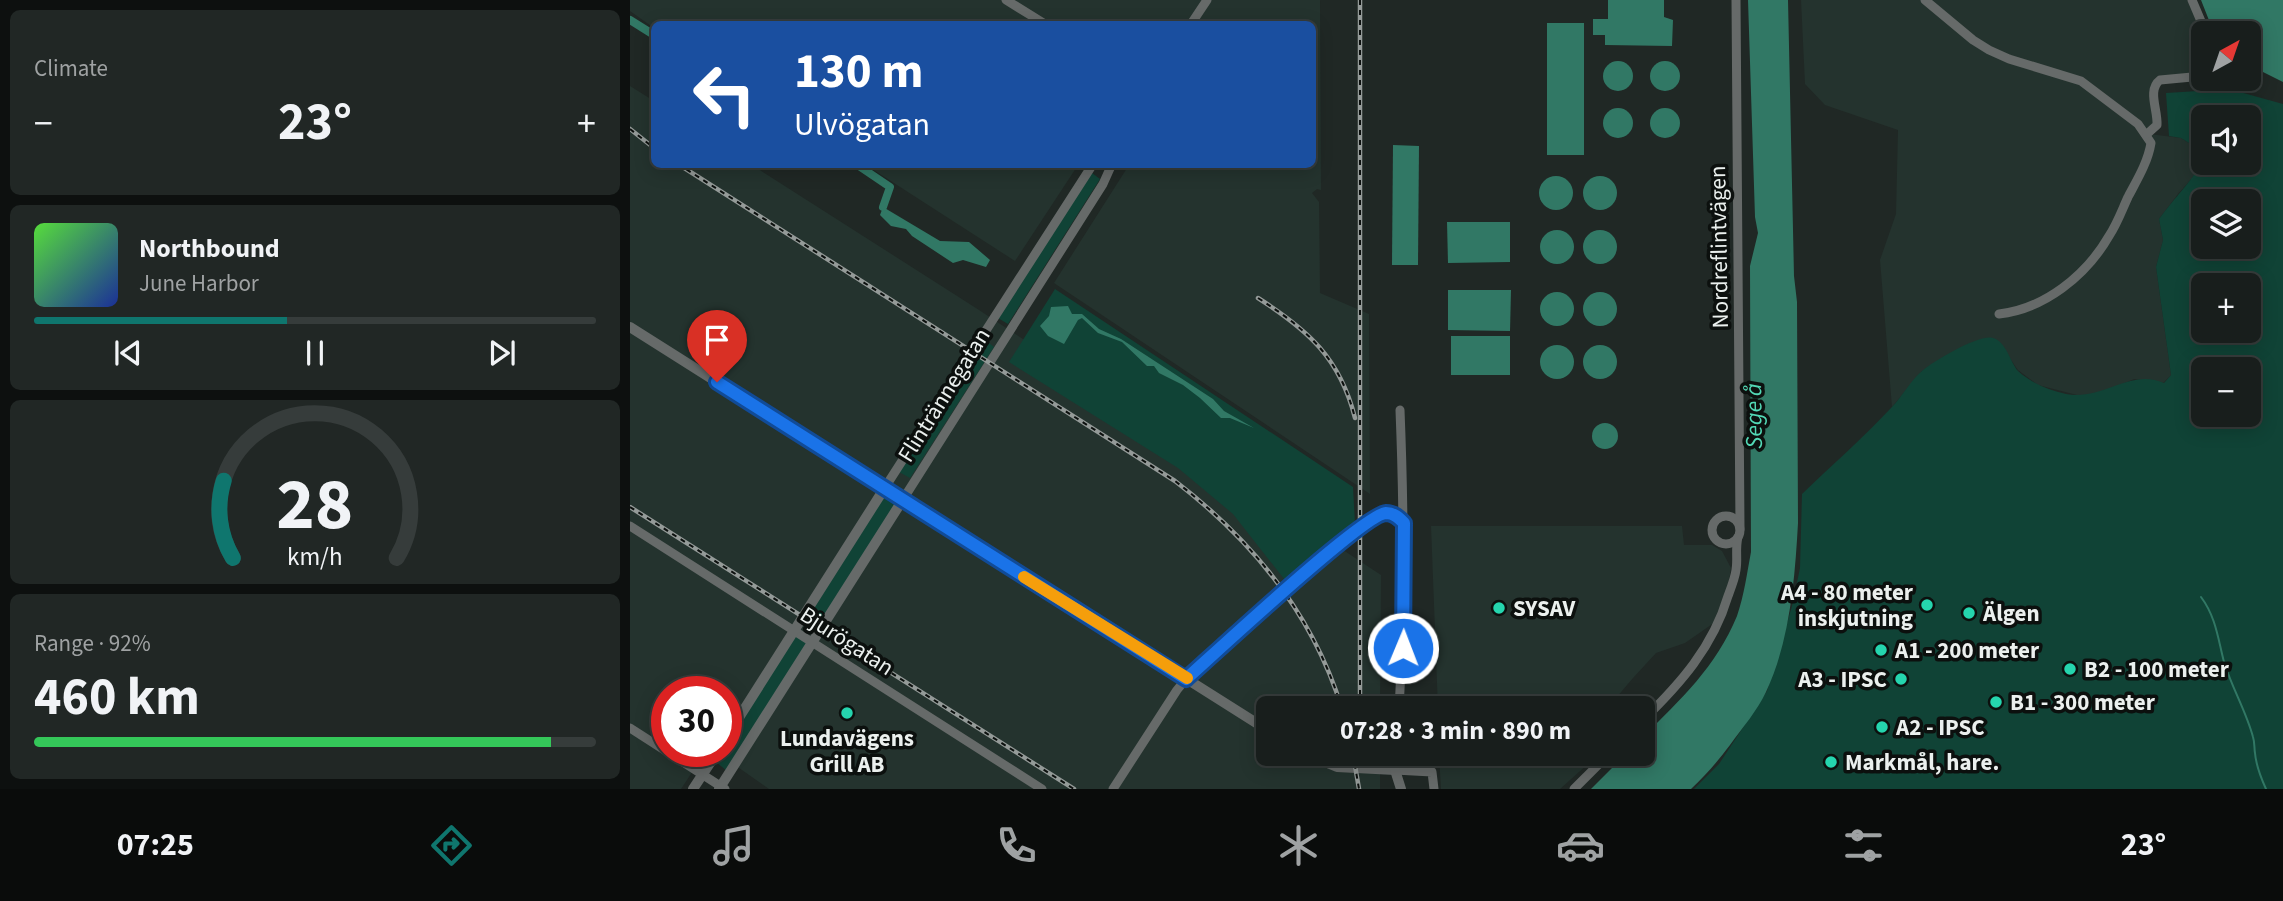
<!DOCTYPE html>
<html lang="en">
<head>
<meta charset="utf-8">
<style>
	:root { --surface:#181e1c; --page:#212725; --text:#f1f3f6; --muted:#9fa2a3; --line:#363c3b; --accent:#0f766e }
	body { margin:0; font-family:"Source Sans 3",sans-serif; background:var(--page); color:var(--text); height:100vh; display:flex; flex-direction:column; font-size:26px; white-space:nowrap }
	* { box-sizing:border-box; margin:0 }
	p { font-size:23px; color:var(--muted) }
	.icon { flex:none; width:38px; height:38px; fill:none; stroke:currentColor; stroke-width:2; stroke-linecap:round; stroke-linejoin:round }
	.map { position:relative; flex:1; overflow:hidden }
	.panel { display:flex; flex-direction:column; gap:10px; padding:10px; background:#0d100f; width:630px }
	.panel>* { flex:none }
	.banner { position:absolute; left:21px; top:21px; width:665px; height:147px; border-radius:10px; box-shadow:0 4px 18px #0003,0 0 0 2px var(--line); background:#1a4fa0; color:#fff; overflow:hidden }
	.needle { width:46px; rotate:40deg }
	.tools { position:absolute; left:1561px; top:21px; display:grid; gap:14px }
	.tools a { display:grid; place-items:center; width:70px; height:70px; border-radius:10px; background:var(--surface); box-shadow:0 4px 18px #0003,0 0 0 2px var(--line); font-size:35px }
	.speed { position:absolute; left:21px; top:676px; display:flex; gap:14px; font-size:35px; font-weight:700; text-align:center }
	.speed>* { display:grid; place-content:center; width:91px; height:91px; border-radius:50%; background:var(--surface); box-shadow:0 4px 18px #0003,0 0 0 2px var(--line); line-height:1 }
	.speed .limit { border:10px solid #d22; background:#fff; color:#111 }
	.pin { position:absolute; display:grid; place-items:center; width:60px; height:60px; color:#fff; margin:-72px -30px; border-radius:50% 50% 50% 0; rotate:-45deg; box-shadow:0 0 7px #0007 }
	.pin .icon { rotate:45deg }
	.me { position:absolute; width:77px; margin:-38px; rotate:1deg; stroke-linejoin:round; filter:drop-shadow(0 0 5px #0008) }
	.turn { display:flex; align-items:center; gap:24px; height:147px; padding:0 28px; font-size:32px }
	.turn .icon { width:91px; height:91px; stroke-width:2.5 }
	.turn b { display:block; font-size:49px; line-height:60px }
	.big { font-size:52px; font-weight:700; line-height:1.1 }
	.panel .widget { flex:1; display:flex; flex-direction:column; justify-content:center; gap:10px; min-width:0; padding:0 24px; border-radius:10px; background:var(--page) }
	.panel .dial { align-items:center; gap:0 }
	.dial svg { height:182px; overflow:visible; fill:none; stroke:var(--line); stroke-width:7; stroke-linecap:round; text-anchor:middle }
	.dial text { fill:var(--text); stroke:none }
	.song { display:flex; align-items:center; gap:21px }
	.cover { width:84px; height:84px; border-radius:10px; background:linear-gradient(135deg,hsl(110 70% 55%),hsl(230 70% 35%)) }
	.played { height:7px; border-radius:4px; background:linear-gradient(90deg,var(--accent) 45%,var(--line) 45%) }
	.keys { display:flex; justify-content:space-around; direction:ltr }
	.heat { display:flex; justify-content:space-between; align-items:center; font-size:38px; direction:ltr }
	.charge { height:10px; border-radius:5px; background:linear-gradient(90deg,#34c759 92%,var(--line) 0) }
	.trip { position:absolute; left:626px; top:696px; width:399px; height:70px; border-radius:10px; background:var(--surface); box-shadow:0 4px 18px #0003,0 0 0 2px var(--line); font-weight:700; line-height:70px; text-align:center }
	.tabs { display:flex; height:112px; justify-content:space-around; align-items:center; background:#0a0c0b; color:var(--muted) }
	.tabs .icon { width:49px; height:49px }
	.tabs .current { color:var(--accent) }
	.tabs b { font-size:32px; color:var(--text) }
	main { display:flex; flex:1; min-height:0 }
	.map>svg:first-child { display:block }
	.built { fill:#24332e }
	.green { fill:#104336; fill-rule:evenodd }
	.water { fill:#317865 }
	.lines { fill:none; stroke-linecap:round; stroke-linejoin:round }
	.stream { stroke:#317865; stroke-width:2 }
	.canal { stroke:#317865; stroke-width:8 }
	.minor { stroke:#666a69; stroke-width:9 }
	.tertiary { stroke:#666a69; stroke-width:10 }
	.rail-casing { stroke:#949a98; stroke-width:4.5 }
	.rail { stroke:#0c100e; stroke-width:2; stroke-dasharray:5; stroke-linecap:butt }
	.route-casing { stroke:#114b97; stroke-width:18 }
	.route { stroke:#1a73e8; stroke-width:12 }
	.slow { stroke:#f59e0b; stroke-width:12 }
	.poi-dot { fill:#25d5ae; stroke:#0c100e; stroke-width:2.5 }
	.labels { text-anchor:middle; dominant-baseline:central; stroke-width:7; stroke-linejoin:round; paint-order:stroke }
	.street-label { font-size:23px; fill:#ebf0ee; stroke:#0c100e }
	.poi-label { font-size:23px; font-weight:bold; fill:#ebf0ee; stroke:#0c100e; text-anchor:start }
	.water-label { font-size:24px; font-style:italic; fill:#53d9b6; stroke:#0c100e }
</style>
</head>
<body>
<main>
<section class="panel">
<div class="widget"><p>Climate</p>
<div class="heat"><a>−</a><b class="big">23°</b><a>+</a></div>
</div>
<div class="widget">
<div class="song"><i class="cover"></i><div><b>Northbound</b><p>June Harbor</p></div></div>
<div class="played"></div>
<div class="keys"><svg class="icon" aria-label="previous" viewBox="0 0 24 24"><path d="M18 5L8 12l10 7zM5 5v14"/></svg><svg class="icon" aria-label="pause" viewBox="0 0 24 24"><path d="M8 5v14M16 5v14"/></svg><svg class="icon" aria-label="next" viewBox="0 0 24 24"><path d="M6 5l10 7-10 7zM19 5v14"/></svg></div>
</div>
<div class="widget dial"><svg viewBox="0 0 100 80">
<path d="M14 69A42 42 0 1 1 86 69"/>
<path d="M14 69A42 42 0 0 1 10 35" stroke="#0f766e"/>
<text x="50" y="56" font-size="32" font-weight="700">28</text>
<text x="50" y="72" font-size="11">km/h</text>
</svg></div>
<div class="widget"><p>Range · 92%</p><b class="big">460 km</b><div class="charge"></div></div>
</section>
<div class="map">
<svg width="1653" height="789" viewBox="0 0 1653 789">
	<rect width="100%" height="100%" fill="#202825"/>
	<g class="built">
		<path d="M 0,0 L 690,0 L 691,190 L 687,189 L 682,193 L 689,202 L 690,293 L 739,314 L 740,494 L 424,283 L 499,165 L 682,164 L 682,24 L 24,24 L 24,28 L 0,11 Z"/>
		<path d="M 1171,0 L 1562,0 L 1573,33 L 1573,76 L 1525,84 L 1528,113 L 1519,134 L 1551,138 L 1572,151 L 1573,156 L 1565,175 L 1548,194 L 1529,219 L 1533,240 L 1526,267 L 1541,375 L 1533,383 L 1504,379 L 1477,391 L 1451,396 L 1408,385 L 1388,370 L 1381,360 L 1292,371 L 1262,407 L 1250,260 L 1266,214 L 1268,130 L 1195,105 L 1175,84 Z"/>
		<path d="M 0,86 L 24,101 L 24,164 L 122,165 L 349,310 L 751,575 L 750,709 L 639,709 L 639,754 L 750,754 L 750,789 L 139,789 L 85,751 L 96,751 L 96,691 L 37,691 L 37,751 L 76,751 L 51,789 L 0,789 Z"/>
		<path d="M 236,165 L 448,165 L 385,261 Z"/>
		<path d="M 801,526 L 1052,526 L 1054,545 L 1082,545 L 1092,551 L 1101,568 L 1097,595 L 1088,620 L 1055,643 L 1026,653 L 1003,678 L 980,705 L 979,709 L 808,709 Z"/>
		<path d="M 809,754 L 969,754 L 930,789 L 811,789 Z"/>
	</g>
	<g class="green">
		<path d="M 1599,89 L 1653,104 L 1653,789 L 1064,789 L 1089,764 L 1137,691 L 1162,606 L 1170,568 L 1172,494 C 1202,465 1233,438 1261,408 C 1272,397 1280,381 1292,371 C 1304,361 1349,334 1363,338 C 1376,341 1380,362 1388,371 C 1401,383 1419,390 1436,394 C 1473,401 1500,368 1534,383 L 1541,375 L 1526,267 L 1533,240 L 1529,219 C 1543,199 1562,182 1573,160 L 1573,163 L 1619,163 L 1619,117 L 1573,117 L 1573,156 L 1572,151 L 1551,138 L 1539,136 L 1536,93 ZM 1573,201 L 1619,201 L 1619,247 L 1573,247 ZM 1573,285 L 1619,285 L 1619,331 L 1573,331 ZM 1573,369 L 1619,369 L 1619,415 L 1573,415 Z"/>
		<path d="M 462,173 L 470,179 L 378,324 L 368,318 Z"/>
		<path d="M 425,289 L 723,487 L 725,524 L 707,543 L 658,584 L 603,514 L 548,468 L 379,362 Z"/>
		<path d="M 354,339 L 364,347 L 280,478 L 269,472 Z"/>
		<path d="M 255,495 L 266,502 L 192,620 L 181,613 Z"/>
		<path d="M 166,635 L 178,643 L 97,771 L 86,762 L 93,751 L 96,751 L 96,746 Z"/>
	</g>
	<g class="water">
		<path d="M 978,0 L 1034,0 L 1034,17 L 1043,20 L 1042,46 L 975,45 L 975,35 L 963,35 L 963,19 L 978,19 Z"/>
		<path d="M 1118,0 L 1158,0 L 1164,276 L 1167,302 L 1168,523 C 1165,578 1160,641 1136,692 C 1127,711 1113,727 1100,745 C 1087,762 1077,774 1061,789 L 961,789 L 996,754 L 1013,754 L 1013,737 C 1051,699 1086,667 1107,616 C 1114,596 1117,573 1121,552 L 1120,266 L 1128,233 L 1125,217 Z"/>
		<path d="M 1571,0 L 1653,0 L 1653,82 L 1619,65 L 1619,33 L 1584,33 Z"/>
		<rect x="917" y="23" width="37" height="132"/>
		<circle cx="1035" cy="76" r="15"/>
		<circle cx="988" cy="76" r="15"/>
		<circle cx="988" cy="123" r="15"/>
		<circle cx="1035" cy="123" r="15"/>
		<path d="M 763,145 L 789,146 L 788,265 L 762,265 Z"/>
		<circle cx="970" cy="193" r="17"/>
		<circle cx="926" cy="193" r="17"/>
		<path d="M 253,207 L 310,241 L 339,242 L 360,260 L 356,267 L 333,260 L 323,263 L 282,236 L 276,229 L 261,226 L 250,215 Z"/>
		<path d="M 817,222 L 880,222 L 880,262 L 818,263 Z"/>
		<circle cx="970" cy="247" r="17"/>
		<circle cx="927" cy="247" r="17"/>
		<path d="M 818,290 L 881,290 L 880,331 L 818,330 Z"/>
		<circle cx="970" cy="309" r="17"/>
		<circle cx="927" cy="309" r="17"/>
		<path d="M 438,306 L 442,314 L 452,314 L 469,329 L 491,339 L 583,399 L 594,411 L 624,428 L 600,418 L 591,418 L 570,398 L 553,385 L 529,373 L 524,366 L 517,366 L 492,342 L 468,333 L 452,318 L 448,320 L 434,344 L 418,336 L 410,326 L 419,316 L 421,307 Z"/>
		<rect x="821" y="336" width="59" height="39"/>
		<circle cx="970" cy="362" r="17"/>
		<circle cx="927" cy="362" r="17"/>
		<circle cx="975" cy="436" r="13"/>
	</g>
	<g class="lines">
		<path class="stream" d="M 1571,597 C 1586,617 1588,639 1594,662 C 1602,688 1616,711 1623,737 C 1625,743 1624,748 1625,753 C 1626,765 1631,778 1636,789"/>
		<g class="canal">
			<path d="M 0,20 L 24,35"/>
			<path d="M 226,164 L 260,187 L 253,207"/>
		</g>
		<g class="minor">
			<path d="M 376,0 L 415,24"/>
			<path d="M 1106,0 L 1110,529"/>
			<path d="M 1295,0 L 1343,40 L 1359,50 L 1379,59 L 1451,81 L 1508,124 L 1521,143 C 1518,162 1507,180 1498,197 C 1492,210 1487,224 1479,236 C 1456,276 1414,309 1369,314"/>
			<path d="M 1562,0 L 1576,33"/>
			<path d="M 561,24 L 577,0"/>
			<path d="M 1517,134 L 1527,125 C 1528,110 1517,90 1530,80 L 1573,76"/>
			<path d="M 254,489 L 463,164"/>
			<path d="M 272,501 L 473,184 L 482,164"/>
			<circle cx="1096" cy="530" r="14"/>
			<path d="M 0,526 L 412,789"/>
			<path d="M 769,709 C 775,609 774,510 770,410"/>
			<path d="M 1013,720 C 1050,684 1083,647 1098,596 C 1101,588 1105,578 1106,570 C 1108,558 1105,549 1108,537"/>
			<path d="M 0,728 L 95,789"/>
			<path d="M 766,754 L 765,770 L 802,772 L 804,789"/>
			<path d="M 483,789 L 547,690 L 556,679 L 730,528 C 748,516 756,506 774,523"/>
			<path d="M 944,789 L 979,754"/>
		</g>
		<g class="tertiary">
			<path d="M 0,327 L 639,731"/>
			<path d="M 96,738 L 254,489"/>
			<path d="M 676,754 L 707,767 L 765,770"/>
			<path d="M 765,770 L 771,789"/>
			<path d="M 63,789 L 88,751"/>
			<path d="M 89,789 L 272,501"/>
		</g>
		<defs>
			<g id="rail">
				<path d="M 730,0 L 730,709"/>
				<path d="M 0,129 L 24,148"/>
				<path d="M 48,164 L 545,481 C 622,540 683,614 712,709"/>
				<path d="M 628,298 C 678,330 710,358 725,418"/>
				<path d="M 0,507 L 444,789"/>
				<path d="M 723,754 L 729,789"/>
			</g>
		</defs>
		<use href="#rail" class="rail-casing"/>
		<use href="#rail" class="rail"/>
	</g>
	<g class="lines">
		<defs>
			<path id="route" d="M 87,382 L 556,679 C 583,655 734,514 756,513 C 764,513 769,518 774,523 L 773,648"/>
		</defs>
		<use href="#route" class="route-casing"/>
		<use href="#route" class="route"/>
		<path class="slow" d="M 394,577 L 557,678"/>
	</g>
	<g class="poi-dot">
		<circle cx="1297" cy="605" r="7"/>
		<circle cx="869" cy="608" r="7"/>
		<circle cx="1339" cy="613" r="7"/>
		<circle cx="1251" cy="650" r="7"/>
		<circle cx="1440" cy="669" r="7"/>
		<circle cx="1271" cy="679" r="7"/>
		<circle cx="1366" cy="702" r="7"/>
		<circle cx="217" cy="713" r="7"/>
		<circle cx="1252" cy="727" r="7"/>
		<circle cx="1201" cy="762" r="7"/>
	</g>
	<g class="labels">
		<g class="street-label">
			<text transform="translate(1089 247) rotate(-91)">Nordreflintvägen</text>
			<text transform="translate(314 395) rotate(-58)">Flintrännegatan</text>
			<text transform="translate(217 641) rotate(33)">Bjurögatan</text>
		</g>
		<g class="poi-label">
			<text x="1283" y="592" text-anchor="end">A4 - 80 meter<tspan x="1283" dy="26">inskjutning</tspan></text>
			<text x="883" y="608">SYSAV</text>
			<text x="1353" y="613">Älgen</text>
			<text x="1265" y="650">A1 - 200 meter</text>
			<text x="1454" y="669">B2 - 100 meter</text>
			<text x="1257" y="679" text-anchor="end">A3 - IPSC</text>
			<text x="1380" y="702">B1 - 300 meter</text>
			<text x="1266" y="727">A2 - IPSC</text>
			<text x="217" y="738" text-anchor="middle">Lundavägens<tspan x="217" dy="26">Grill AB</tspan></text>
			<text x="1215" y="762">Markmål, hare.</text>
		</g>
		<g class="water-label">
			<text transform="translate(1124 416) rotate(-91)">Sege å</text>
		</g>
	</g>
</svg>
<div class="tools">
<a><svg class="needle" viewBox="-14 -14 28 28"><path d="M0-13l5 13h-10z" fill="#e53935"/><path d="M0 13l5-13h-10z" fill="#9fa2a3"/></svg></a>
<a><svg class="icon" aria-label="sound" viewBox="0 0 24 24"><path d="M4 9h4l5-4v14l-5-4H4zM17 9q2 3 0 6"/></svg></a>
<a><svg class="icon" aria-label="layers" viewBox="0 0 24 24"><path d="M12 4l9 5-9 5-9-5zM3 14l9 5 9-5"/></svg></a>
<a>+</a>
<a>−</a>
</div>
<div class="speed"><div class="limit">30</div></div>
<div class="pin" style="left:87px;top:382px;background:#d93025"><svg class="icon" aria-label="arrive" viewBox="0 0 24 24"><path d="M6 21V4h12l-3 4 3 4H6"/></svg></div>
<svg class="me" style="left:773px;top:648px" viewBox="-20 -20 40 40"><circle r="17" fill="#1a73e8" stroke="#fff" stroke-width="3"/><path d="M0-11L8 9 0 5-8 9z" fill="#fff"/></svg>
<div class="trip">07:28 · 3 min · 890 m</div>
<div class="banner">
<div class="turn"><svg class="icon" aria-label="left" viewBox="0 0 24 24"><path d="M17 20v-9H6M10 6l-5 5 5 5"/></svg><div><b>130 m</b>Ulvögatan</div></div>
</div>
</div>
</main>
<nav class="tabs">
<b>07:25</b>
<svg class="icon current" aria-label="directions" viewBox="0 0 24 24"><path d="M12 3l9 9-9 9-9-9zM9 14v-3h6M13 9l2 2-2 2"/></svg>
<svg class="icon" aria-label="music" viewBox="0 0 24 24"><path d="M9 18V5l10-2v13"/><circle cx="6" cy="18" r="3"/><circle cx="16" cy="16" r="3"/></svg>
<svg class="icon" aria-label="phone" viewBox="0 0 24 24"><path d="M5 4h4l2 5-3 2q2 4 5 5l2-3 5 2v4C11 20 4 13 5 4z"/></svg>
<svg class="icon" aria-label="climate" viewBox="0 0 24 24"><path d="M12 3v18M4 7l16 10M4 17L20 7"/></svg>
<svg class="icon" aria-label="car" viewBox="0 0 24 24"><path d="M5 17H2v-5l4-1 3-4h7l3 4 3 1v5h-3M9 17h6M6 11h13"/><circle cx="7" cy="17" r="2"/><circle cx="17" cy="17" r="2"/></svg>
<svg class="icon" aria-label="filters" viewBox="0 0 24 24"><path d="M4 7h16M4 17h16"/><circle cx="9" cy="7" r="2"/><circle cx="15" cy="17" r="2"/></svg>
<b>23°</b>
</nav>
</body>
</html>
